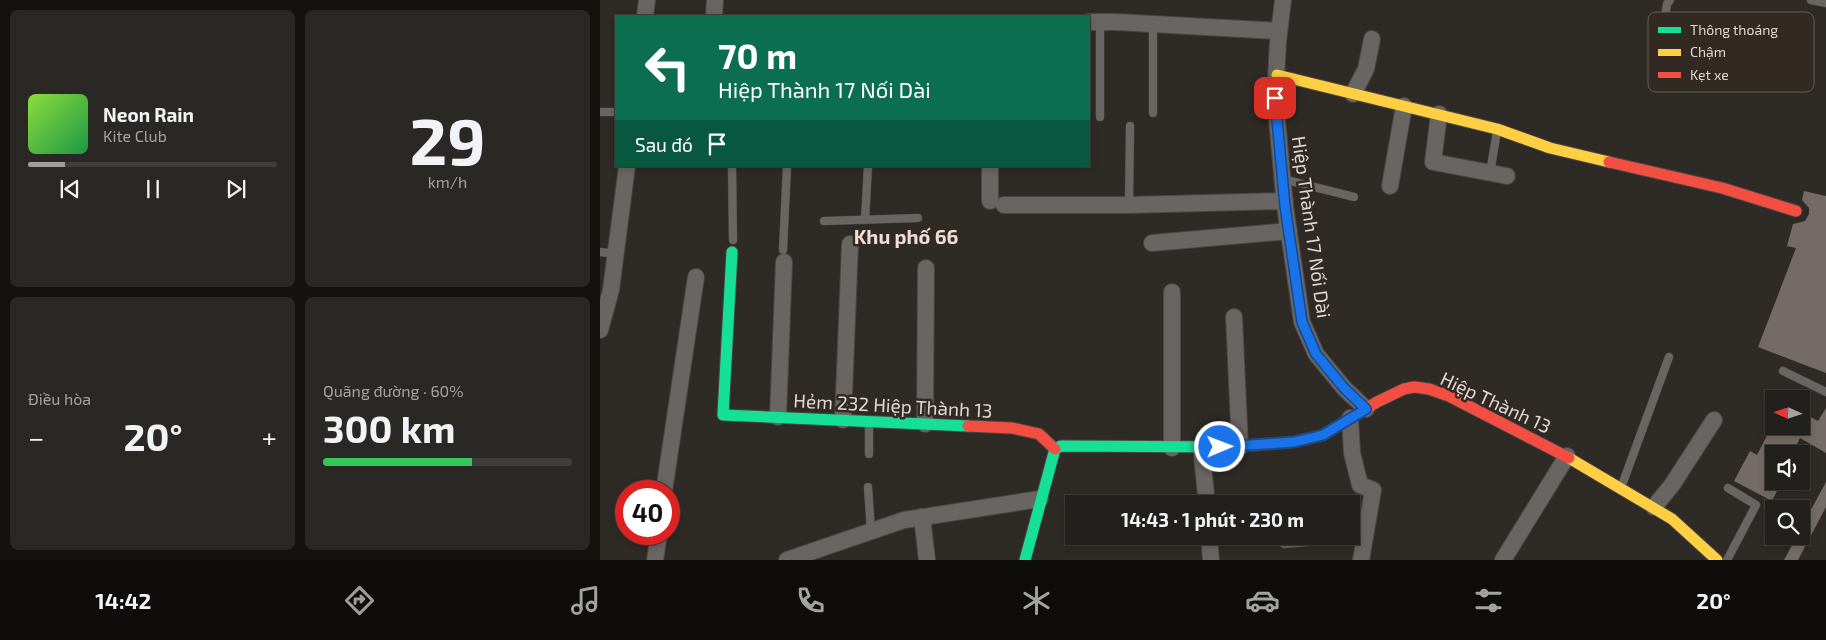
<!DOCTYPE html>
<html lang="vi">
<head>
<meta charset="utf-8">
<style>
	:root { --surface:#22201c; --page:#2a2825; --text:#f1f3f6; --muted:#a2a3a3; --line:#3f3e3b; --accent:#a19c98 }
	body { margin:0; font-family:"Exo 2",sans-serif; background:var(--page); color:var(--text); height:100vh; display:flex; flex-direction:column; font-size:19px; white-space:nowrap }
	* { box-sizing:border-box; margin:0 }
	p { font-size:16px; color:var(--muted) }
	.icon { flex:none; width:28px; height:28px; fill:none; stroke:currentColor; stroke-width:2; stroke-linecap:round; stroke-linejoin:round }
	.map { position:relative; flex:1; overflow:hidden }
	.details { display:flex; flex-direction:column; gap:10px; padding:10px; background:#13120f; width:600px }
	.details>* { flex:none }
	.banner { position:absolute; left:15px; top:15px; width:475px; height:152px; border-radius:0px; box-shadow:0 2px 8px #0003,0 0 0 1px var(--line); background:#0b6e4f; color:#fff; overflow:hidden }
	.needle { width:32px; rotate:273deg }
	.fabs { position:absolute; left:1165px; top:390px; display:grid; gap:10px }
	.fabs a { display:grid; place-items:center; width:45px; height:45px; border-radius:0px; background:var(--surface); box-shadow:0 2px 8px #0003,0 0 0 1px var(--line); font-size:25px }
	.speed { position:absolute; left:15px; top:480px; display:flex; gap:10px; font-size:25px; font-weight:700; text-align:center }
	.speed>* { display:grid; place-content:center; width:65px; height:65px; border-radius:50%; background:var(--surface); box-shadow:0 2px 8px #0003,0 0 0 1px var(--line); line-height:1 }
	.speed .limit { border:8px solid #d22; background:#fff; color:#111 }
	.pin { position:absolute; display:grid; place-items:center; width:42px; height:42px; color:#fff; margin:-21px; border-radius:10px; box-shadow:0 2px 8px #0006 }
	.me { position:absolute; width:55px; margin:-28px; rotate:89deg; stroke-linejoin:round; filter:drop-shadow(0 0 4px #0008) }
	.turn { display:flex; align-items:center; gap:18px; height:105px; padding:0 20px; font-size:22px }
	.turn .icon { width:65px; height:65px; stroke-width:2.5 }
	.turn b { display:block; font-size:35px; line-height:42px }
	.then { display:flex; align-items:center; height:48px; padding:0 20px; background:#0003; gap:10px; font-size:19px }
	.big { font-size:38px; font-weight:700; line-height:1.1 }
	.details .widget { flex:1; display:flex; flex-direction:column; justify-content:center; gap:8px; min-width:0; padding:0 18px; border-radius:8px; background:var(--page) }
	.details .dial { align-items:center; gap:0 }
	.dial b { font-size:65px; line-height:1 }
	.song { display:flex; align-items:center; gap:15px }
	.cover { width:60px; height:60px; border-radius:8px; background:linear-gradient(135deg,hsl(90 70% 55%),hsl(140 70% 35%)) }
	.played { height:5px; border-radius:2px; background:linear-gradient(90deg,var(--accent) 15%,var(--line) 15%) }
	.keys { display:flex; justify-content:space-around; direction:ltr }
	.heat { display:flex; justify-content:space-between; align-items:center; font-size:28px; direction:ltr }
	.charge { height:8px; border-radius:4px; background:linear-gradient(90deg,#34c759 60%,var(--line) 0) }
	.details .tiles { flex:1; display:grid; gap:10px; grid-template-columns:repeat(2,1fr) }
	.trip { position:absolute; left:465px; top:495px; width:295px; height:50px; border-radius:0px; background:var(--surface); box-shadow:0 2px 8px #0003,0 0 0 1px var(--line); font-weight:700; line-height:50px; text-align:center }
	.menu { display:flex; height:80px; justify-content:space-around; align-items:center; background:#0e0d0b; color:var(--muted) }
	.menu .icon { width:35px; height:35px }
	.menu .on { color:var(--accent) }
	.menu b { font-size:22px; color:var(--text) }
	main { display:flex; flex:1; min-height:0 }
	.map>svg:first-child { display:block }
	.building { fill:#746b66 }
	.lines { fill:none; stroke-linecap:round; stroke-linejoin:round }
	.lane-casing { stroke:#4a4643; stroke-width:9 }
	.street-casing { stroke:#4a4643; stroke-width:18 }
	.fast-casing { stroke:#4a4643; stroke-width:13 }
	.slow-casing { stroke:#4a4643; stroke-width:13 }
	.jam-casing { stroke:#4a4643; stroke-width:13 }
	.lane { stroke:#696562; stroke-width:8 }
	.street { stroke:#696562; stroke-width:16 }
	.fast { stroke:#16e098; stroke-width:11 }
	.slow { stroke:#ffcf43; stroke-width:11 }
	.jam { stroke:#f24e42; stroke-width:11 }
	.route-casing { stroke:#114b97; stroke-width:12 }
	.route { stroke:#1a73e8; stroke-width:9 }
	.labels { text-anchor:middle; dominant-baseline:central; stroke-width:5; stroke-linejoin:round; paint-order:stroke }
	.street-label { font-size:19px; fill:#dfd9d5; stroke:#322923 }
	.neighbourhood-label { font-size:20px; font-weight:bold; fill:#eddfd8; stroke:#322923 }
	.key { fill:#322923; stroke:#665e58; stroke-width:1 }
	.key-label { font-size:14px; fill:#dfd9d5 }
</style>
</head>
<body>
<main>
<section class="details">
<div class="tiles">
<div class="widget">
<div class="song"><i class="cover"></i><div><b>Neon Rain</b><p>Kite Club</p></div></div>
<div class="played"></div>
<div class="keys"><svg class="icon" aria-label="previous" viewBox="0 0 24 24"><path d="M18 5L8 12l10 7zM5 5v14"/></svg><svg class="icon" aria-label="pause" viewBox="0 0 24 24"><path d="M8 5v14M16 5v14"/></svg><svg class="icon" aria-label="next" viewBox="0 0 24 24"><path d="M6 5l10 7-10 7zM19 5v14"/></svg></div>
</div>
<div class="widget dial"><b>29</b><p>km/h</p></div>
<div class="widget"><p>Điều hòa</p>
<div class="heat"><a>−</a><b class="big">20°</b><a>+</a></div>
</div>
<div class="widget"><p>Quãng đường · 60%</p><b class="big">300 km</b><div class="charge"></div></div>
</div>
</section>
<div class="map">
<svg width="1226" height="560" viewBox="0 0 1226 560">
	<rect width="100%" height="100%" fill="#2e2a26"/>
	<g class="building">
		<path d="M 1204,191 L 1226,196 L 1226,373 L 1158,347 L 1196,248 L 1187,246 L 1193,224 L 1205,221 L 1209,214 L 1209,208 L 1202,200 Z"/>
		<path d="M 1226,408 L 1226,453 L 1200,438 L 1192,454 L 1174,454 L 1174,481 L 1182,481 L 1172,501 L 1134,481 L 1150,451 L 1157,455 L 1172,426 L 1201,426 L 1201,412 L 1218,421 Z"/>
		<path d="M 1226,482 L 1226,507 L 1198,560 L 1184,560 L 1197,536 L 1201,536 L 1201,528 Z"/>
	</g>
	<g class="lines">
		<defs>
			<g id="lane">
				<path d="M 1211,0 L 1226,3"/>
				<path d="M 1061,41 L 1067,4 L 1070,0"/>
				<path d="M 0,112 L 16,112"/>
				<path d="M 553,113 L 553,24"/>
				<path d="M 500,117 L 500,22"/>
				<path d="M 132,166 L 133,240"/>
				<path d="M 890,173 L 897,131"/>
				<path d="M 683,179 L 754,197"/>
				<path d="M 529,205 L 530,126"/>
				<path d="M 265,219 L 268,166"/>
				<path d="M 224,221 L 318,218"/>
				<path d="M 183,250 L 187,166"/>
				<path d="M 0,252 L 16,254"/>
				<path d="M 1183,371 L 1226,392"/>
				<path d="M 269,424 L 269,454"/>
				<path d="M 1022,485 L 1069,357"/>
				<path d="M 268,487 L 271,531"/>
				<path d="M 684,544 L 765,537"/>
				<path d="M 1127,560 L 1156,505 L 1128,488"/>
			</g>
			<g id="street">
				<path d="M 683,0 L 678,42 L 675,98 L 685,206 L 702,322 L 716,354 L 744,388 L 766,409"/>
				<path d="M 45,16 L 47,0"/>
				<path d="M 114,16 L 115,0"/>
				<path d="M 489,22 L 516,22 L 679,31"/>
				<path d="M 753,94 L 766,69 L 772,39"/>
				<path d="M 839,114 L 833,162 L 907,176"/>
				<path d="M 790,186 L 804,106"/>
				<path d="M 390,201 L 390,166"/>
				<path d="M 404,205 L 529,205 L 685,201"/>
				<path d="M 552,243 L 689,231"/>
				<path d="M 572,292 L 572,448"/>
				<path d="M 634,317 L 640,447"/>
				<path d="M 0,330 L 11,290 L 27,166"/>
				<path d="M 178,417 L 184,262"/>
				<path d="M 750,418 L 752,453 L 760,485 L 773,490 L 761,560"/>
				<path d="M 243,420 L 250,244"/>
				<path d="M 325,424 L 326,268"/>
				<path d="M 601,447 L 607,504"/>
				<path d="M 64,491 L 96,277"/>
				<path d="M 1054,507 L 1072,485 L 1114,420"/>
				<path d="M 322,517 L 327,560"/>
				<path d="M 609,536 L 611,560"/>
				<path d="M 55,560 L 59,534"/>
				<path d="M 187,560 L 304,520 L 440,499"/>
				<path d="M 903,560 L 967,456"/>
			</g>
			<g id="fast">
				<path d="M 132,252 L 123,415 L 368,426"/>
				<path d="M 425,560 L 455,449 L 461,446 L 626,447"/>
			</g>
			<g id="slow">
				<path d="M 677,75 L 897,129 L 950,148 L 1009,162"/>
				<path d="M 969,458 L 1072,519 L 1117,560"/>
			</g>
			<g id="jam">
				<path d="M 1009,162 L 1122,188 L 1196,211"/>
				<path d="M 368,426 L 412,428 L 439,434 L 455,449"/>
				<path d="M 626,447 L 694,442 L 723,435 L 777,402 L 804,389 L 814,387 L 829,389 L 849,396 L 969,458"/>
			</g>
		</defs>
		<use href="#lane" class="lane-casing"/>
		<use href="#street" class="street-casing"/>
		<use href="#fast" class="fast-casing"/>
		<use href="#slow" class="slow-casing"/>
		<use href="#jam" class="jam-casing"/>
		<use href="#lane" class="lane"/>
		<use href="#street" class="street"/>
		<use href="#fast" class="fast"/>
		<use href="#slow" class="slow"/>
		<use href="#jam" class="jam"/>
	</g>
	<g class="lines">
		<defs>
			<path id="route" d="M 620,447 L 694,442 L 723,435 L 766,409 L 744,388 L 716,354 L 702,322 L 685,206 L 675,98"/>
		</defs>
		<use href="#route" class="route-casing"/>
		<use href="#route" class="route"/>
	</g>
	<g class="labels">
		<g class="street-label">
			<text transform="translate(712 227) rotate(82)">Hiệp Thành 17 Nối Dài</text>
			<text transform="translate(896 402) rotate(25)">Hiệp Thành 13</text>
			<text transform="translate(293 405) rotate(3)">Hẻm 232 Hiệp Thành 13</text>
		</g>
		<g class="neighbourhood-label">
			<text x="306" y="236">Khu phố 66</text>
		</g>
	</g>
	<rect x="1048" y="12" width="166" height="80" rx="8" class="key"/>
	<rect x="1058" y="27" width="23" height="6" fill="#16e098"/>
	<rect x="1058" y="49" width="23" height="7" fill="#ffcf43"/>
	<rect x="1058" y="72" width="23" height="6" fill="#f24e42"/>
	<g class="key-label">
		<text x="1090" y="35">Thông thoáng</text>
		<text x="1090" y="57">Chậm</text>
		<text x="1090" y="80">Kẹt xe</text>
	</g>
</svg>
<div class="fabs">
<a><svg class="needle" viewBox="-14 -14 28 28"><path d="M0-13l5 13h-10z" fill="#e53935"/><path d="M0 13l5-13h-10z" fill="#a2a3a3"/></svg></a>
<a><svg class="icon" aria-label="sound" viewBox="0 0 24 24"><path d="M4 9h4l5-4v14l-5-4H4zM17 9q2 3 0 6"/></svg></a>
<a><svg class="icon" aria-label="search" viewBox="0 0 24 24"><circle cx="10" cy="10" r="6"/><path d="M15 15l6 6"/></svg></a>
</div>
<div class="speed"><div class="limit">40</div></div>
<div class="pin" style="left:675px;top:98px;background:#d93025"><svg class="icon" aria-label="arrive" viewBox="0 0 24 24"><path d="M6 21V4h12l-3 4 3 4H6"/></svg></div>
<svg class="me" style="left:620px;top:447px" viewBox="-20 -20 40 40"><circle r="17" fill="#1a73e8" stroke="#fff" stroke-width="3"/><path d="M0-11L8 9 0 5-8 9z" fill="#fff"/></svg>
<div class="trip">14:43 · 1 phút · 230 m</div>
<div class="banner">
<div class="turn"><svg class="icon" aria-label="left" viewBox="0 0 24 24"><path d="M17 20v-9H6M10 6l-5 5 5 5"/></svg><div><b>70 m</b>Hiệp Thành 17 Nối Dài</div></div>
<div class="then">Sau đó<svg class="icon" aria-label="arrive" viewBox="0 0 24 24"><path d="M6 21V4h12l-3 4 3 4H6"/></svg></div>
</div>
</div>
</main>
<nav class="menu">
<b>14:42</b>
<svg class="icon on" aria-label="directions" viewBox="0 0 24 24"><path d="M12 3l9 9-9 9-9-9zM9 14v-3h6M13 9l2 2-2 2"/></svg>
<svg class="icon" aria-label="music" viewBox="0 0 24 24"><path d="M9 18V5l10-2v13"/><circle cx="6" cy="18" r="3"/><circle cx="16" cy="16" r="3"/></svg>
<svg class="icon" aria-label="phone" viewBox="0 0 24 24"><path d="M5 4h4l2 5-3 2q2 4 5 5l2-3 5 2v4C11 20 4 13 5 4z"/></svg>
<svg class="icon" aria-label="climate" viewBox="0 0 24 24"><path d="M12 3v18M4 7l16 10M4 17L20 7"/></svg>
<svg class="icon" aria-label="car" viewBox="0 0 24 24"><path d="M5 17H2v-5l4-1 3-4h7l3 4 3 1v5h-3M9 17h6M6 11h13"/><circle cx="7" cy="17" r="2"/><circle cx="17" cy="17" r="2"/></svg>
<svg class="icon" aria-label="filters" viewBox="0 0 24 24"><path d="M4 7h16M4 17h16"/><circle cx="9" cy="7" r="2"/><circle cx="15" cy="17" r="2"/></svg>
<b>20°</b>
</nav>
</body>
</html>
